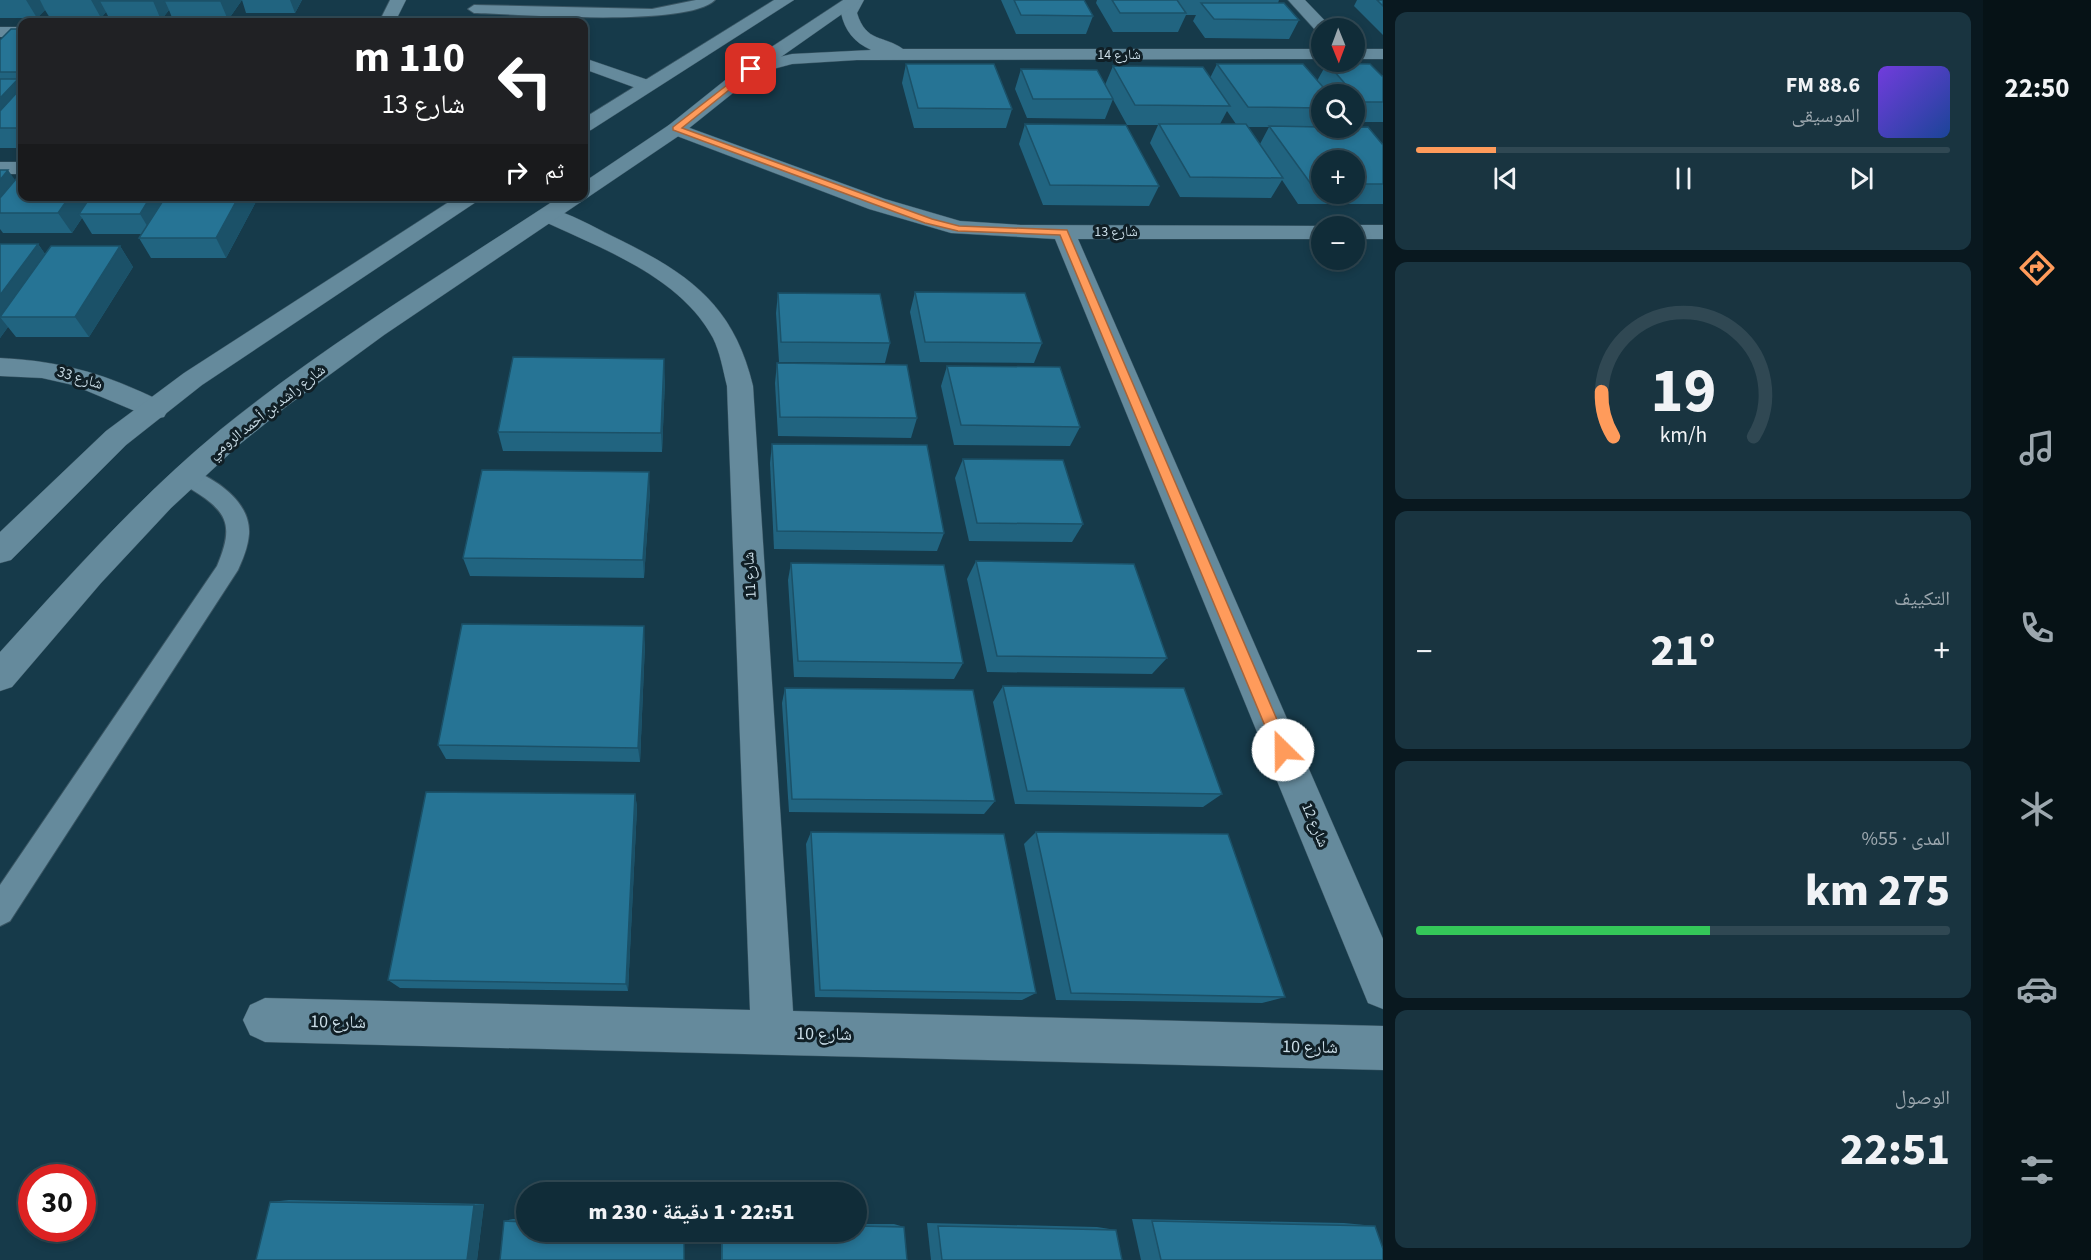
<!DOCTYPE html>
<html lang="ar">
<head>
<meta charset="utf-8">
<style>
	:root { --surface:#102c38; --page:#193440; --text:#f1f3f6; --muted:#9ca7ae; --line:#304853; --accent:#ff9b5b }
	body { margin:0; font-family:"Source Sans 3","Noto Naskh Arabic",sans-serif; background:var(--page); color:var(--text); direction:rtl; height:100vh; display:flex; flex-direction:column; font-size:22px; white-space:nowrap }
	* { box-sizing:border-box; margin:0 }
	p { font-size:20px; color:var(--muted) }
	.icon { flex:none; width:33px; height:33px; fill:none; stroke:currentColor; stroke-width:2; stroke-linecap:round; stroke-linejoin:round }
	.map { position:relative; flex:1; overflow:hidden; direction:ltr }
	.details { display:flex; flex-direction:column; gap:12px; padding:12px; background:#09181f; width:600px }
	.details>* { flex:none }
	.top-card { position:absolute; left:18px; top:18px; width:570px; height:183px; border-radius:12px; box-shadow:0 3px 9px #0003,0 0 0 2px var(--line); direction:rtl; background:#202124; color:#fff; overflow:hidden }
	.needle { width:39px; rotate:179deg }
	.controls { position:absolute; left:1311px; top:18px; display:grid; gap:12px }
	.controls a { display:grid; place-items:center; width:54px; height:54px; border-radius:50%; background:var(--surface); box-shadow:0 3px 9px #0003,0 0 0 2px var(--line); font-size:30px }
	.speed { position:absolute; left:18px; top:1164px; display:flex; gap:12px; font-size:30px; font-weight:700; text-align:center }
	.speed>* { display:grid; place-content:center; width:78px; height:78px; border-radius:50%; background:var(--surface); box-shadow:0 3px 9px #0003,0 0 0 2px var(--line); line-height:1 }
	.speed .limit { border:9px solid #d22; background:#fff; color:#111 }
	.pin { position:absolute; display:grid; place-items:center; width:51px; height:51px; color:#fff; margin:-26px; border-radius:12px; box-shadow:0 3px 9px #0006 }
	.me { position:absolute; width:66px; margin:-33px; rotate:337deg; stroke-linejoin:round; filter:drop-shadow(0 0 4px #0008) }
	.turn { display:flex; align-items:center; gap:21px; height:126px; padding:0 24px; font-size:27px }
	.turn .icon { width:78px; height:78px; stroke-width:2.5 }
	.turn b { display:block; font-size:42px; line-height:51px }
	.then { display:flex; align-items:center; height:57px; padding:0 24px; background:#0003; gap:12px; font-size:22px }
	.big { font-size:45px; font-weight:800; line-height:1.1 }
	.details .widget { flex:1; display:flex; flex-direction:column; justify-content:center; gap:9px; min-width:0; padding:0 21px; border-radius:12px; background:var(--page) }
	.details .dial { align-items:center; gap:0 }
	.dial svg { height:156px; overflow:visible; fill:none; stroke:var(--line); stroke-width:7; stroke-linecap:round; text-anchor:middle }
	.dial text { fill:var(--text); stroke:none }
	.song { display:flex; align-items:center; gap:18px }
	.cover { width:72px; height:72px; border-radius:9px; background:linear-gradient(135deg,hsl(260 70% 55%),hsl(220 70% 35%)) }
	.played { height:6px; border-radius:3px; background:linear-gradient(90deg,var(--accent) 15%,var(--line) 15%) }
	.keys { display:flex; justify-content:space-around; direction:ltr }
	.heat { display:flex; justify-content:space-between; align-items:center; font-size:33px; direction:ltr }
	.charge { height:9px; border-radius:4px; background:linear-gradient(90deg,#34c759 55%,var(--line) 0) }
	.trip { position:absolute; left:516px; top:1182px; width:351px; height:60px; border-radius:30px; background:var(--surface); box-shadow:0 3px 9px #0003,0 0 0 2px var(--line); font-weight:800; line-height:60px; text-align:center; direction:rtl }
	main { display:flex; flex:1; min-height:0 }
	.menu { display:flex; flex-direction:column; width:108px; justify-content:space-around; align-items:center; background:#061216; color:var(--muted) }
	.menu .icon { width:42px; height:42px }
	.menu .active { color:var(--accent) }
	.menu b { font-size:27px; color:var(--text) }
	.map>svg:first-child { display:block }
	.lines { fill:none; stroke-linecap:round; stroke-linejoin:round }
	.lane-casing { stroke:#395563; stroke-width:2 }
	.street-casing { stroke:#395563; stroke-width:1 }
	.secondary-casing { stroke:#395563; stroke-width:1 }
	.lane { fill:#658a9c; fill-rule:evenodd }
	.street { fill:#658a9c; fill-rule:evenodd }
	.secondary { fill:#658a9c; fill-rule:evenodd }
	.wall { fill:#216480; fill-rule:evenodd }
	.shaded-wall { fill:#1b5168 }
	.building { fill:#267495; stroke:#1b5168; stroke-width:1.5 }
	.route { fill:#ff9b5b; stroke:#a6653b; stroke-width:1.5 }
	.labels { text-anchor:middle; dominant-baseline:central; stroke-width:6; stroke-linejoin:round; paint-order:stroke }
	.far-street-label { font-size:14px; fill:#cadde7; stroke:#101f26 }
	.street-label { font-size:15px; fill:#cadde7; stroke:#101f26 }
	.near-street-label { font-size:18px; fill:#cadde7; stroke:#101f26 }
</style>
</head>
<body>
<main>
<nav class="menu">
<b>22:50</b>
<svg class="icon active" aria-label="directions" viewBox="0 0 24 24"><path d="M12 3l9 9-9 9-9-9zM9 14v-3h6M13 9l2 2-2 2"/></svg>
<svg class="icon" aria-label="music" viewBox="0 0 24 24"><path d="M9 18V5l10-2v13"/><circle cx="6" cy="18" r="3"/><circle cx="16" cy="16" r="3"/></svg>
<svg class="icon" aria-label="phone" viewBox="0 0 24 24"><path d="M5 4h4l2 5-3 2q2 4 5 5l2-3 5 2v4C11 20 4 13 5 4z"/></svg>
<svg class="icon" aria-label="climate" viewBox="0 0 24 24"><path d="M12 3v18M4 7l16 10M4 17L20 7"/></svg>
<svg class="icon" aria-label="car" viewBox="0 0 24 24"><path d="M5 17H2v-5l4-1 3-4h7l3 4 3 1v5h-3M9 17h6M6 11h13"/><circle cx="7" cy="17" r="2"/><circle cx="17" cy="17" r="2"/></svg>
<svg class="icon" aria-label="filters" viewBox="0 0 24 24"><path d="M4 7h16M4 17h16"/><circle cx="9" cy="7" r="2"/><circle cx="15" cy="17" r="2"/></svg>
</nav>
<section class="details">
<div class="widget">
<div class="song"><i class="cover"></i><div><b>88.6 FM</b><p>الموسيقى</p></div></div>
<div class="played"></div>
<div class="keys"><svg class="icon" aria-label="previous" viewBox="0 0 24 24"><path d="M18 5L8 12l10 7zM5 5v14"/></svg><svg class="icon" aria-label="pause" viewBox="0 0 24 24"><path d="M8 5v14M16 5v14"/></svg><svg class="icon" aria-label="next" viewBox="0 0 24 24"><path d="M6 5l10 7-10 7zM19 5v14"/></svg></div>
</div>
<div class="widget dial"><svg viewBox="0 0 100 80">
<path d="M14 69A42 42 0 1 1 86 69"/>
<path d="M14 69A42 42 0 0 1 8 46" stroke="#ff9b5b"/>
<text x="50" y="56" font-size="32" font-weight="700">19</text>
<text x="50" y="72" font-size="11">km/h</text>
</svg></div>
<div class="widget"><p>التكييف</p>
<div class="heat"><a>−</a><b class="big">21°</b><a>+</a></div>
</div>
<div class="widget"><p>المدى · 55%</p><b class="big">275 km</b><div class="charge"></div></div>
<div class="widget"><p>الوصول</p><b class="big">22:51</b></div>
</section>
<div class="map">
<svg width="1383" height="1260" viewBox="0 0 1383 1260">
	<rect width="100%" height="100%" fill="#163a4a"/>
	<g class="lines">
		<defs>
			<g id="lane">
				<path d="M 696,0 L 715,0 C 686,28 519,14 474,13 L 468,9 L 474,5 L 652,9 Z"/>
				<path d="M 186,468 C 214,477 251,501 249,534 C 248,547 243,559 238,570 L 10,921 L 0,926 L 0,885 L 217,566 C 233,528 230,513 194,491 C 187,486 180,484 175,476 L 179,471 Z"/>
			</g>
			<g id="street">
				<path d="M 390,0 L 406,0 L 395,22 L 379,22 Z"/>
				<path d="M 848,0 L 864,0 L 857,13 C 866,43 884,35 903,49 L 1322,49 L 1322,59 L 857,60 L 792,64 L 751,75 L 742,69 L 744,65 L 792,54 L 871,50 C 854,42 845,31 841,13 Z"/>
				<path d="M 1288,0 L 1305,0 L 1332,28 L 1322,28 L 1322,33 L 1317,32 Z"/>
				<rect x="0" y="27" width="22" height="10"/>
				<rect x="1354" y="49" width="29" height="10"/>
				<path d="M 584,58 L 654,82 L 656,86 L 647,92 L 584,69 Z"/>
				<path d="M 676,123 L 885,199 L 960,221 L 1021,225 L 1327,226 L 1322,226 L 1322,239 L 1078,239 L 1383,939 L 1383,1009 L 1368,1003 L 1055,239 L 951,233 L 869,209 L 669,133 L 666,129 L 669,125 Z"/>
				<rect x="0" y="162" width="22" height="12"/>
				<path d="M 549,208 C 571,214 592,226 612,236 C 686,272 733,302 753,386 L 793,1011 L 1383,1026 L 1383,1070 L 265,1042 L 250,1035 L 243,1020 L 250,1005 L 265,998 L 750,1010 L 727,386 C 723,370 720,352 713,338 C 680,276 600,248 541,220 L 538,215 L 541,210 Z"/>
				<path d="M 1354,225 L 1383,225 L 1383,239 L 1354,239 L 1354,226 L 1349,226 Z"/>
				<path d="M 0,358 C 48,360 93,370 137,390 C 148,395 161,399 168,410 L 164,417 L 154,419 L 73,385 L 42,378 L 0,376 Z"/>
			</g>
			<g id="secondary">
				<path d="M 774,0 L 794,0 L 591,130 L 584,132 L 584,118 Z"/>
				<path d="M 843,0 L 862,0 L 758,73 L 683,133 L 384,335 L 287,406 L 240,444 L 171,508 L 101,583 L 12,687 L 0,691 L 0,652 C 70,575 139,497 220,430 C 327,343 446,272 561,196 L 584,196 L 584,182 L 669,125 L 744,65 Z"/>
				<path d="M 458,196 L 485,196 L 202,385 L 126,445 L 11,560 L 0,563 L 0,532 L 106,431 L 184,373 Z"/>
			</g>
		</defs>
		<use href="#lane" class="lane-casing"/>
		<use href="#street" class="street-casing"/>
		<use href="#secondary" class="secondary-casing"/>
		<use href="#lane" class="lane"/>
		<use href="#street" class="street"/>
		<use href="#secondary" class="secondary"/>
	</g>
	<g class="wall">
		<path d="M 0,0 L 302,0 L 295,13 L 246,13 L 242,0 L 228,20 L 173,20 L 169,10 L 161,20 L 110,20 L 106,12 L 101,18 L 50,18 L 45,10 L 37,18 L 0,18 Z"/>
		<path d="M 1001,0 L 1084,0 L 1093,16 L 1086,34 L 1016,34 Z"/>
		<path d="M 1097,0 L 1279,0 L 1278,3 L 1299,20 L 1289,39 L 1205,38 L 1193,21 L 1196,15 L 1186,15 L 1178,32 L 1113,32 L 1096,3 Z"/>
		<path d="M 1357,0 L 1383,0 L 1383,35 L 1354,6 Z"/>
		<path d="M 22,29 L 22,148 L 0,148 L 0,40 Z"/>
		<path d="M 1327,63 L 1383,76 L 1383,122 L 1354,122 L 1354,94 L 1322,94 L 1322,128 L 1383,145 L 1383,204 L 1298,204 L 1282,180 L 1271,198 L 1180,197 L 1150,143 L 1158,125 L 1127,125 L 1110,94 L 1113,99 L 1105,119 L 1027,118 L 1015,89 L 1021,69 L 1105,85 L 1113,66 L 1210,78 L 1217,64 L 1317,81 ZM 1227,111 L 1236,124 L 1220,124 ZM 1248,127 L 1269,127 L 1260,144 ZM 1322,160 L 1354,160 L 1354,194 L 1322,194 Z"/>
		<path d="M 906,64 L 1012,109 L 1006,128 L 914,128 L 902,83 Z"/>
		<path d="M 1025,124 L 1159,186 L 1149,206 L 1043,205 L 1019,144 Z"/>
		<path d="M 0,170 L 22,196 L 259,196 L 226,258 L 151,258 L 139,238 L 142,234 L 92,234 L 82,218 L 72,233 L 3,233 L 0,229 Z"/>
		<path d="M 0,244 L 38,244 L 45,254 L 120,246 L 133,267 L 89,337 L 16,337 L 8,327 L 0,338 Z"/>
		<path d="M 915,292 L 1042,343 L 1034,363 L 920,362 L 910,312 Z"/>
		<path d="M 778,293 L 890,343 L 885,363 L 779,362 L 776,313 Z"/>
		<path d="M 777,363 L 917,418 L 911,438 L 778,436 L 775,383 Z"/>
		<path d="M 947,366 L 1080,427 L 1070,446 L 954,445 L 941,386 Z"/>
		<path d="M 665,379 L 662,452 L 503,451 L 498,432 Z"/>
		<path d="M 772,444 L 944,533 L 937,551 L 774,549 L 770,463 Z"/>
		<path d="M 963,459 L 1083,524 L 1072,542 L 969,541 L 955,478 Z"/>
		<path d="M 650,491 L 644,578 L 470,576 L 463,558 Z"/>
		<path d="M 976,561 L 1167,658 L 1152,674 L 987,672 L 967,579 Z"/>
		<path d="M 791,563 L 963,663 L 954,679 L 794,677 L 788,580 Z"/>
		<path d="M 645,643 L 640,762 L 446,759 L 438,745 Z"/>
		<path d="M 1003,686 L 1222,794 L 1203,807 L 1015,804 L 993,702 Z"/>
		<path d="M 785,688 L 995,801 L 984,814 L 789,812 L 782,703 Z"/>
		<path d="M 635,794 L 637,807 L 628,991 L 400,988 L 388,980 Z"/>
		<path d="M 811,832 L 1036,993 L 1022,1000 L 815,997 L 806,844 Z"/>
		<path d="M 1036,832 L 1285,997 L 1262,1003 L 1056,1000 L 1024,844 Z"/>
		<path d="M 289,1200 L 484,1204 L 477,1260 L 270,1202 Z"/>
		<path d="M 513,1219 L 526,1219 L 526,1232 L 504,1221 Z"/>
		<path d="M 1132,1219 L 1344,1223 L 1375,1226 L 1383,1260 L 1141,1260 Z"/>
		<path d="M 927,1223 L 1097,1227 L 1116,1230 L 1122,1260 L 931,1260 Z"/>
		<path d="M 856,1224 L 894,1224 L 904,1227 L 907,1260 L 721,1260 L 721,1232 L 856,1232 Z"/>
	</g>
	<g class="shaded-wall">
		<path d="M 26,0 L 40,0 L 45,10 L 37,18 Z"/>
		<path d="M 91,0 L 117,0 L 100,1 L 106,12 L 101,18 Z"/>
		<path d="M 154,0 L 177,0 L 165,1 L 169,10 L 161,20 L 153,1 Z"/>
		<path d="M 221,0 L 242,0 L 228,20 L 220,1 Z"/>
		<path d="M 290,0 L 302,0 L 295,13 Z"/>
		<path d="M 18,79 L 22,87 L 22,107 L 0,128 L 0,98 Z"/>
		<path d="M 8,170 L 22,190 L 0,213 L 0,180 Z"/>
		<path d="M 70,196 L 98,196 L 79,214 L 82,218 L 72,233 L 58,213 Z"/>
		<path d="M 151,196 L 174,196 L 152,234 L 140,214 Z"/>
		<path d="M 239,196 L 259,196 L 226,258 L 216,238 Z"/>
		<path d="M 38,244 L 52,264 L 0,317 L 0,295 Z"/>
		<path d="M 120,246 L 133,267 L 89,337 L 75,317 Z"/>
		<path d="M 0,317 L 8,327 L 0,338 Z"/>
		<path d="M 664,359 L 665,379 L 662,452 L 661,433 Z"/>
		<path d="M 649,472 L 650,491 L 644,578 L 643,560 Z"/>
		<path d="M 644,626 L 645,643 L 640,762 L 638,748 Z"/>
		<path d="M 635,794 L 637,807 L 628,991 L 626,984 Z"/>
		<path d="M 484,1204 L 477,1260 L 467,1260 L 474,1205 Z"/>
	</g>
	<g class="building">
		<path d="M 101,0 L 154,0 L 153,1 L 100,1 Z"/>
		<path d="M 166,0 L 221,0 L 220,1 L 165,1 Z"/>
		<path d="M 1014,0 L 1084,0 L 1093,16 L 1021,15 Z"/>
		<path d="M 1112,0 L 1177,0 L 1186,13 L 1120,13 Z"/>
		<path d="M 1377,0 L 1383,0 L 1383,6 Z"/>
		<path d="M 1201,3 L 1284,3 L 1299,20 L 1214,19 Z"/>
		<path d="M 11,29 L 22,29 L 22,72 L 0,72 L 0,40 Z"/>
		<path d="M 1327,63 L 1370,64 L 1382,76 L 1383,76 L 1383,102 L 1361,102 Z"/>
		<path d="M 906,64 L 994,64 L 1012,109 L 918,108 Z"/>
		<path d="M 1217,64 L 1303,64 L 1329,94 L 1322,94 L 1322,108 L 1248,107 Z"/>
		<path d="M 1113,66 L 1203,67 L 1230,106 L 1135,105 Z"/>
		<path d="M 1021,69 L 1097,70 L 1113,99 L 1033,99 Z"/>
		<path d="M 0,79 L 18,79 L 0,98 Z"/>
		<path d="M 22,87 L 22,128 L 0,128 L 0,111 Z"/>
		<path d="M 1025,124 L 1126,125 L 1159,186 L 1050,185 Z"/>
		<path d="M 1159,124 L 1246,124 L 1283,178 L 1190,177 Z"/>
		<path d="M 1269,126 L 1322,127 L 1322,128 L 1368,127 L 1383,145 L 1383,184 L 1354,184 L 1354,160 L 1322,160 L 1322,184 L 1311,184 Z"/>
		<path d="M 0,170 L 8,170 L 0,180 Z"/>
		<path d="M 22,172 L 22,196 L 70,196 L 58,213 L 0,213 L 0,198 Z"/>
		<path d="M 91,196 L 151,196 L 140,214 L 79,214 Z"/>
		<path d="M 166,196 L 239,196 L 216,238 L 139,238 Z"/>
		<path d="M 0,244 L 38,244 L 0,295 Z"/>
		<path d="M 51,246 L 120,246 L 75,317 L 0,317 Z"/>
		<path d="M 915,292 L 1025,293 L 1042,343 L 925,342 Z"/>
		<path d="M 778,293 L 880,294 L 890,343 L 781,342 Z"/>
		<path d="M 513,357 L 664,359 L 661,433 L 498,432 Z"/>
		<path d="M 777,363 L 907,365 L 917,418 L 780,417 Z"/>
		<path d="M 947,366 L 1060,367 L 1080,427 L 961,425 Z"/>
		<path d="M 772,444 L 927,445 L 944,533 L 777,531 Z"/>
		<path d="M 963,459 L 1063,460 L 1083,524 L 977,523 Z"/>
		<path d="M 482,470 L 649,472 L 643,560 L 463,558 Z"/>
		<path d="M 976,561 L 1134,564 L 1167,658 L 997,656 Z"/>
		<path d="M 791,563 L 944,565 L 963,663 L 798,661 Z"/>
		<path d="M 462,624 L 644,626 L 638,748 L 438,745 Z"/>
		<path d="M 1003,686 L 1184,688 L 1222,794 L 1027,791 Z"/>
		<path d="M 785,688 L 973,690 L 995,801 L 792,799 Z"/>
		<path d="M 426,792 L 635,794 L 626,984 L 388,980 Z"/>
		<path d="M 811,832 L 1004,834 L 1036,993 L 820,990 Z"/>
		<path d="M 1036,832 L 1228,834 L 1285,997 L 1071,993 Z"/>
		<path d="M 270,1202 L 474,1205 L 467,1260 L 256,1260 Z"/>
		<path d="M 504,1221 L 526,1222 L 526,1232 L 684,1232 L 684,1260 L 500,1260 Z"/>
		<path d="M 1152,1221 L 1375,1226 L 1383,1249 L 1383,1260 L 1161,1260 Z"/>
		<path d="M 856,1226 L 904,1227 L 907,1260 L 722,1260 L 722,1232 L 856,1232 Z"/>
		<path d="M 938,1226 L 1116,1230 L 1122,1260 L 942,1260 Z"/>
	</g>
	<path class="route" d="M 749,68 L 755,69 L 682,128 L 932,219 L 959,226 L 1067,230 L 1290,750 L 1288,755 L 1278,755 L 1275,750 L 1060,235 L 958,231 L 925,223 L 673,130 L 673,127 Z"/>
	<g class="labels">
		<g class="far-street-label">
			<text x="1119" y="55">شارع 14</text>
			<text x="1116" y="232">شارع 13</text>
		</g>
		<g class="street-label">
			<text transform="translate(80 378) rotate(17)">شارع 33</text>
			<text transform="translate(267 412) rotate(-38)">شارع راشد بن أحمد الرومي</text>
			<text transform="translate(750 575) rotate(-93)">شارع 11</text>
			<text transform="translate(1315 825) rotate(67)">شارع 12</text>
		</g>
		<g class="near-street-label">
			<text transform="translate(338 1022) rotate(1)">شارع 10</text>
			<text transform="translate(824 1034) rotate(1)">شارع 10</text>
			<text transform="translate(1310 1047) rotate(1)">شارع 10</text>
		</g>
	</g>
</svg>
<div class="controls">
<a><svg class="needle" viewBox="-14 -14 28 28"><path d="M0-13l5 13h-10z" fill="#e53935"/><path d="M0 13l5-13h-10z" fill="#9ca7ae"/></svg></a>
<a><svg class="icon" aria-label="search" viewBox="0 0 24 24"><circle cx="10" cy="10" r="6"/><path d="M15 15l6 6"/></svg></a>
<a>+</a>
<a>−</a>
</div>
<div class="speed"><div class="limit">30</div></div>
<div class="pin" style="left:751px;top:69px;background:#d93025"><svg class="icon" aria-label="arrive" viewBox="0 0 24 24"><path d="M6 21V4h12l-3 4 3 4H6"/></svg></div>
<svg class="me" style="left:1283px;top:750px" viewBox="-20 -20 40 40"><circle r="19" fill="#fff"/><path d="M0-13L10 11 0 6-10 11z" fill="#ff9b5b"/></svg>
<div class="trip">22:51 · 1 دقيقة · 230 m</div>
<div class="top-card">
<div class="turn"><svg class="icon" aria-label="left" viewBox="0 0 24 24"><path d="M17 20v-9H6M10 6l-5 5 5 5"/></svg><div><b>110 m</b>شارع 13</div></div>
<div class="then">ثم<svg class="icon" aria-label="right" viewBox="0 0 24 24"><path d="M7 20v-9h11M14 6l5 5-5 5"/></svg></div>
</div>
</div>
</main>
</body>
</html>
